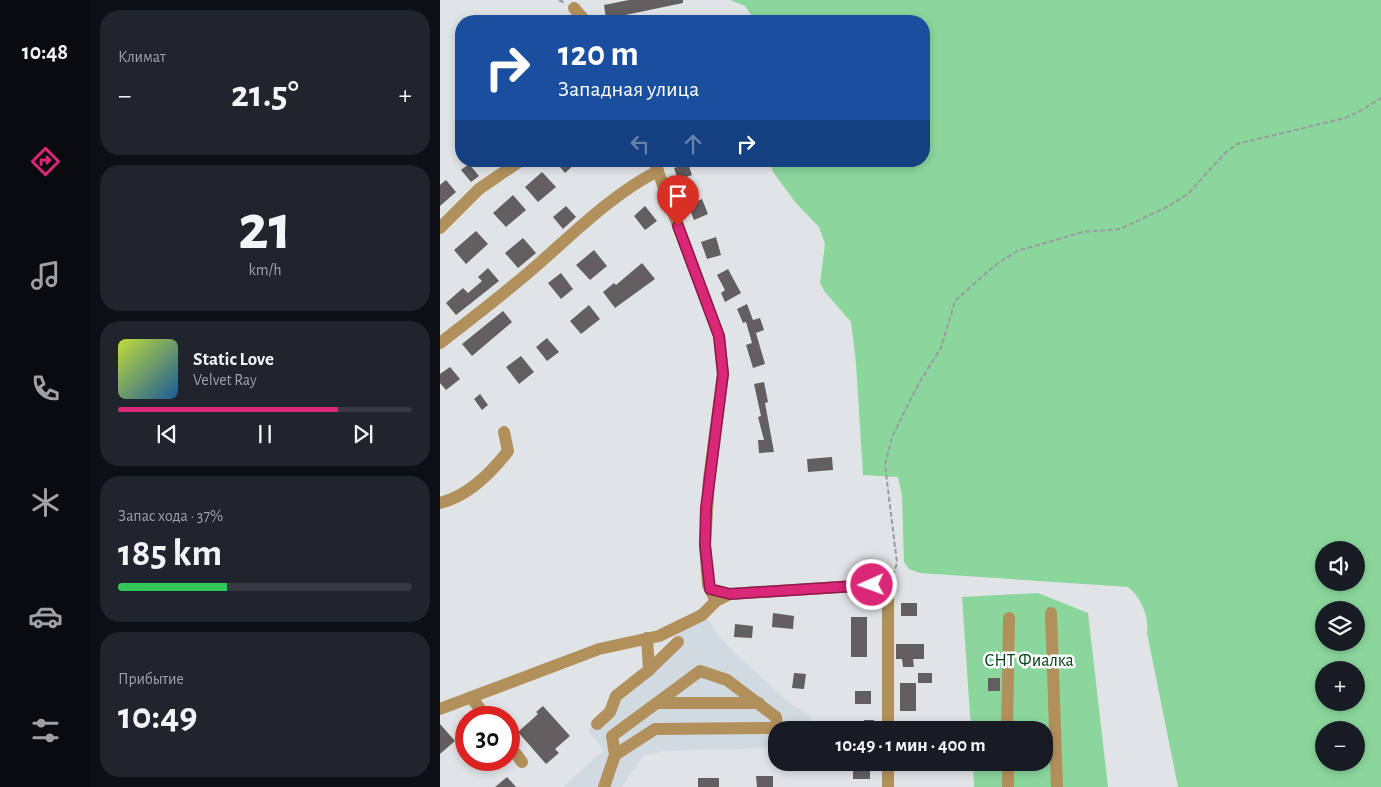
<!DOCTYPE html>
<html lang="ru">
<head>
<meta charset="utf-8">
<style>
	:root { --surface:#171b24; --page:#20242c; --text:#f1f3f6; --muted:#9ea1a6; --line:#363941; --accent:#db2777 }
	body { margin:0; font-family:"Alegreya Sans",sans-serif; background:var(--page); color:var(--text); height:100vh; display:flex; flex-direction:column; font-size:19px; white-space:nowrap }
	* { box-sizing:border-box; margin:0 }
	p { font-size:16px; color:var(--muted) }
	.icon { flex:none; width:28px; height:28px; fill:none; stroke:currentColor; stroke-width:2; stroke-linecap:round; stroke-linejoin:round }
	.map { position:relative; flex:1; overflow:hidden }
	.sheet { display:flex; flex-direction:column; gap:10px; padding:10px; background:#0d0f14; width:350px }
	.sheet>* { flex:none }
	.guide { position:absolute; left:15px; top:15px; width:475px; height:152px; border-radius:20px; box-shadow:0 2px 8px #0003; background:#1a4fa0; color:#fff; overflow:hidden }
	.controls { position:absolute; left:875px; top:541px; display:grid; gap:10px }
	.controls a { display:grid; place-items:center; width:50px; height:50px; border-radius:50%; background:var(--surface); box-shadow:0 2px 8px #0003; font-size:25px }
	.speed { position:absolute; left:15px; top:706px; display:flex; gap:10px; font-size:25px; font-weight:700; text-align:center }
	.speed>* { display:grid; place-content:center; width:65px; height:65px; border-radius:50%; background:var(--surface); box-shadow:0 2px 8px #0003; line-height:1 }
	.speed .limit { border:8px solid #d22; background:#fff; color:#111 }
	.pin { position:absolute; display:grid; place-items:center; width:42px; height:42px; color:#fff; margin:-51px -21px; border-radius:50% 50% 50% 0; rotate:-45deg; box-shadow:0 0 5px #0007 }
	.pin .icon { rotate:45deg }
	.me { position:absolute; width:55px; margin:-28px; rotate:268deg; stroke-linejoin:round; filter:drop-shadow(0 0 4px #0008) }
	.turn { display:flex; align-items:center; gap:18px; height:105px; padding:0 20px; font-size:22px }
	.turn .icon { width:65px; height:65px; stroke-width:2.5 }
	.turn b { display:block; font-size:35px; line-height:42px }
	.lanes { display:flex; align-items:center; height:48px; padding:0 20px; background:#0003; justify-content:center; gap:25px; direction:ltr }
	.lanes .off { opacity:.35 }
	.big { font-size:38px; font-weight:700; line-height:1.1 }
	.sheet .widget { flex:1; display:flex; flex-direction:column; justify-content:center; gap:8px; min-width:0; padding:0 18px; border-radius:20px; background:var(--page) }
	.sheet .dial { align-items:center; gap:0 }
	.dial b { font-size:65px; line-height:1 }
	.song { display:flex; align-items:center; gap:15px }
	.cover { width:60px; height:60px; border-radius:8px; background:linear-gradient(135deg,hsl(70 70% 55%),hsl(210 70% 35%)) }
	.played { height:5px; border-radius:2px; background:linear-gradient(90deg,var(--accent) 75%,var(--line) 75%) }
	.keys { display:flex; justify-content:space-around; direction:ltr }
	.heat { display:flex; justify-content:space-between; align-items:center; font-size:28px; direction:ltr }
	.charge { height:8px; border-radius:4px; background:linear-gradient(90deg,#34c759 37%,var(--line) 0) }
	.trip { position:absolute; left:328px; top:721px; width:285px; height:50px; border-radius:20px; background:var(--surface); box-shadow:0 2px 8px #0003; font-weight:700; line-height:50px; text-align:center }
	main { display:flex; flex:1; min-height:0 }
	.tabs { display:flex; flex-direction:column; width:90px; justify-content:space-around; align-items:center; background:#090b0e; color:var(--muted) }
	.tabs .icon { width:35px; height:35px }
	.tabs .on { color:var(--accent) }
	.tabs b { font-size:22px; color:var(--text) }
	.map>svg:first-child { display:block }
	.built { fill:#d1d9e1 }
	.green { fill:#8bd69d; fill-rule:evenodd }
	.building { fill:#635f60 }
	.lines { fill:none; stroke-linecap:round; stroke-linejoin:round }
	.path { stroke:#999b9e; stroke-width:2; stroke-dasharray:5 2.5; stroke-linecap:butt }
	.minor { stroke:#b2905c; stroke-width:12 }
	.route-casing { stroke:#8e194d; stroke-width:12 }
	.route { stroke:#db2777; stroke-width:9 }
	.labels { text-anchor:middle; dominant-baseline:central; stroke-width:5; stroke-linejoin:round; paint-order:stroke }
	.park-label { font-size:18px; fill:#00411a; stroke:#fff }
</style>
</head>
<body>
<main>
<nav class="tabs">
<b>10:48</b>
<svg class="icon on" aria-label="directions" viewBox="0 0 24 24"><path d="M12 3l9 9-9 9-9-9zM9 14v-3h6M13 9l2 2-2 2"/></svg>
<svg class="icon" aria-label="music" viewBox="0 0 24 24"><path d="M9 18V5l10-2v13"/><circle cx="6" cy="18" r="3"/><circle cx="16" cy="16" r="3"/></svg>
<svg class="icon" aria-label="phone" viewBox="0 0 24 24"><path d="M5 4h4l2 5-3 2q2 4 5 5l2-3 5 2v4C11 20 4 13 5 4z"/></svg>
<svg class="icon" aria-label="climate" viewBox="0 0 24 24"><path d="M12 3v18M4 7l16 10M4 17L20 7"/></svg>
<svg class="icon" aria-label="car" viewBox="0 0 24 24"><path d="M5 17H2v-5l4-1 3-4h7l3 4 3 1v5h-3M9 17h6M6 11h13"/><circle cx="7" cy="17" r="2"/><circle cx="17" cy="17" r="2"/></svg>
<svg class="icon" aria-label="filters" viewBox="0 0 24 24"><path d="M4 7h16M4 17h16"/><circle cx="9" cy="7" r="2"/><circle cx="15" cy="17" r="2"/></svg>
</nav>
<section class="sheet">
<div class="widget"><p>Климат</p>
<div class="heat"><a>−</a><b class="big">21.5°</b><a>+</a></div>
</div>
<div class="widget dial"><b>21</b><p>km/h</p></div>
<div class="widget">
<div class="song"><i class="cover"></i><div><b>Static Love</b><p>Velvet Ray</p></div></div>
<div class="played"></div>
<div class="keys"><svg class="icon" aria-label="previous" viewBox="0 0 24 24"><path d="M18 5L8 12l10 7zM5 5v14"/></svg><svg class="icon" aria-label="pause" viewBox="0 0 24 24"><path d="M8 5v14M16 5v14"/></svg><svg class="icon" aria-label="next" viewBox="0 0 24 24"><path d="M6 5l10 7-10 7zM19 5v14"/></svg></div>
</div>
<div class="widget"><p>Запас хода · 37%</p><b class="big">185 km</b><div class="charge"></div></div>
<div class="widget"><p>Прибытие</p><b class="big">10:49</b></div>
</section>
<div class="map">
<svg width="941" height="787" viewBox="0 0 941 787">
	<rect width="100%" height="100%" fill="#e1e4e7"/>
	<path class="built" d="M 267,618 L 279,636 L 298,656 L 352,705 L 369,714 L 371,730 L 336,730 L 336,748 L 224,751 L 203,756 L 182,787 L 123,787 L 164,750 L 148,731 L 240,631 Z"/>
	<g class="green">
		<path d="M 290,0 L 941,0 L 941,787 L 738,787 L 707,633 C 709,616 701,597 688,587 L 480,573 L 469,569 L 464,562 L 462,496 L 458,477 L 423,475 L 416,363 L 411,322 L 385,292 L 380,283 L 385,244 L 379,227 L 356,203 L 333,172 L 329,161 L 484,161 L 484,21 L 310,21 L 312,16 L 305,6 ZM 884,550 L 916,550 L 916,582 L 884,582 ZM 884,610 L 916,610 L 916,642 L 884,642 ZM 884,670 L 916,670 L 916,702 L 884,702 ZM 884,730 L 916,730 L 916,762 L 884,762 Z"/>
		<path d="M 598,593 L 648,613 L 668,787 L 534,787 L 533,763 L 604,762 L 604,730 L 531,730 L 522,597 Z"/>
	</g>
	<g class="building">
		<path d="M 189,0 L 243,0 L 243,3 L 166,19 L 164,5 Z"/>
		<path d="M 115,161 L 138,161 L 125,173 Z"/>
		<path d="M 248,163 L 252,175 L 238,180 L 234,168 Z"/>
		<path d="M 29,164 L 39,176 L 31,182 L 21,170 Z"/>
		<path d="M 102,172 L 116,187 L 98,202 L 85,187 Z"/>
		<path d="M 6,180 L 16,192 L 0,206 L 0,185 Z"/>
		<path d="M 73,195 L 86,210 L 66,227 L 53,213 Z"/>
		<path d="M 262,199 L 268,214 L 254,220 L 248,205 Z"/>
		<path d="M 126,206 L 136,217 L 123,229 L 113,217 Z"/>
		<path d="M 205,206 L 217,221 L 205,230 L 194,216 Z"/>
		<path d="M 36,231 L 48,244 L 26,264 L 14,250 Z"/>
		<path d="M 276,237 L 281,255 L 267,259 L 261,242 Z"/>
		<path d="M 83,238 L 96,253 L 78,268 L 65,253 Z"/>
		<path d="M 154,250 L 167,266 L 150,280 L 136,265 Z"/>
		<path d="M 202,263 L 215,279 L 175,308 L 163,292 L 174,283 L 176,285 Z"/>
		<path d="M 48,268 L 59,281 L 16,315 L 6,303 L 23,288 L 28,293 L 42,281 L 38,277 Z"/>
		<path d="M 288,269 L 301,293 L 285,302 L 281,293 L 285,290 L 277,275 Z"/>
		<path d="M 121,273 L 133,289 L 121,299 L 108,283 Z"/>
		<path d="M 307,304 L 313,320 L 320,318 L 324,330 L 316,333 L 325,364 L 313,368 L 306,345 L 312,343 L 306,322 L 303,323 L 297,309 Z"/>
		<path d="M 149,305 L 160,319 L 141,334 L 130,321 Z"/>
		<path d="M 63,311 L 72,322 L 32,356 L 22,344 Z"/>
		<path d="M 107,338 L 119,352 L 107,361 L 96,347 Z"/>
		<path d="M 81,356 L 94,372 L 79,384 L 66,367 Z"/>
		<path d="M 10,367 L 20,379 L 6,390 L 0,383 L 0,374 Z"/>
		<path d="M 324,382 L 328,402 L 325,403 L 334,452 L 319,453 L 318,440 L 324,440 L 318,417 L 321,416 L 314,384 Z"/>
		<path d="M 40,394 L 48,405 L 42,410 L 34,399 Z"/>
		<path d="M 392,457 L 393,470 L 368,472 L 367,459 Z"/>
		<rect x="461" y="603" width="16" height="13"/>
		<path d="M 333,613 L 354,616 L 353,629 L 332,627 Z"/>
		<rect x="411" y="617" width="16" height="40"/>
		<path d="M 295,624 L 313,626 L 312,638 L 294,637 Z"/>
		<path d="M 456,644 L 484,644 L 484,659 L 473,659 L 474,667 L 463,667 L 462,659 L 456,659 Z"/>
		<path d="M 354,673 L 366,674 L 364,689 L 352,688 Z"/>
		<rect x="478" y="673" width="14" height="10"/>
		<rect x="548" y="678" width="12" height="13"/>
		<rect x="460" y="683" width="16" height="28"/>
		<rect x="415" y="691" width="16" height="13"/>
		<path d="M 103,706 L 130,736 L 115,749 L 119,753 L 106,764 L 78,732 L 98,714 L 96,712 Z"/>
		<rect x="424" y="720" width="10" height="10"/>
		<path d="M 0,724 L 15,741 L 0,754 Z"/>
		<rect x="413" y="762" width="17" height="17"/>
		<path d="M 316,776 L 333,776 L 333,787 L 317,787 Z"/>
		<path d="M 67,777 L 76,787 L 55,787 Z"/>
		<rect x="258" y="778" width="21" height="9"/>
	</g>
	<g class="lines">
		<g class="path">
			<path d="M 119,0 L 125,3"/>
			<path d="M 451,583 L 457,563 L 445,465 L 452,437 L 479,383 L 501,348 L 515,301 L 554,266 L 577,251 L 643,232 L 680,229 L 727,207 L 748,194 L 785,153 L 797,144 L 905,118 L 920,111 L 941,98"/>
		</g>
		<g class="minor">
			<path d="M 134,8 L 145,21"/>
			<path d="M 214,161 L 279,336 L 283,374 L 269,479 L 265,545 L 268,585 L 276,601"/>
			<path d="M 0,228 L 39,189 L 80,161"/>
			<path d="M 0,343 C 32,318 64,294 95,267 C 133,234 172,194 218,171"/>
			<path d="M 0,503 C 28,496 51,473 68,451 L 64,432"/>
			<path d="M 611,613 L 617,787"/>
			<path d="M 207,638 L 209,670 L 238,642"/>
			<path d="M 31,697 L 47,718"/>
			<path d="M 217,703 L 319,703"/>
			<path d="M 0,709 L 159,649 L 219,636 L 262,615 L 276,601 L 290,594 L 432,585 L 448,592 L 448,730"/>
			<path d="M 157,724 L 170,712 L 176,696 L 209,670"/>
			<path d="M 567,730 L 569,618"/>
			<path d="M 69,745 L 82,762"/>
			<path d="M 448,762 L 448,787"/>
			<path d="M 568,762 L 568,787"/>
			<path d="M 164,787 L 175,755 L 215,729 L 337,728 L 336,717 L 287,680 L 260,671 L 172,736 L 175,755"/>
		</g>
	</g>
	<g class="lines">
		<defs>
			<path id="route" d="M 238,226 L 279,336 L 283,374 L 266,508 L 265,545 L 270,589 L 290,594 L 432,585"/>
		</defs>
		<use href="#route" class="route-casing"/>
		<use href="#route" class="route"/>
	</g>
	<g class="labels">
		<g class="park-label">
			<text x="589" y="661">СНТ Фиалка</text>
		</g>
	</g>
</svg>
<div class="controls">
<a><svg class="icon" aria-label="sound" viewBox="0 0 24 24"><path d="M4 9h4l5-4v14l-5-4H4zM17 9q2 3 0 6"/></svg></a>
<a><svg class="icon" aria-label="layers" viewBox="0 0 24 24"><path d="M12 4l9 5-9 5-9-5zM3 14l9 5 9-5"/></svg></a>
<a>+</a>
<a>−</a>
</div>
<div class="speed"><div class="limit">30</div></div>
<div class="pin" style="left:238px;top:226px;background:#d93025"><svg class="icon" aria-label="arrive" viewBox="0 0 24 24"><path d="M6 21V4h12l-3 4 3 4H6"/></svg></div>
<svg class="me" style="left:432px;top:585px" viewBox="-20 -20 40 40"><circle r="17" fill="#db2777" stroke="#fff" stroke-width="3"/><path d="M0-11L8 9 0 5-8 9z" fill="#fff"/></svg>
<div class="trip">10:49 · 1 мин · 400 m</div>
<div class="guide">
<div class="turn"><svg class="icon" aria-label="right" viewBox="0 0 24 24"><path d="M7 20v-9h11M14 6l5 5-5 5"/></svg><div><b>120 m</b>Западная улица</div></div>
<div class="lanes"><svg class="icon off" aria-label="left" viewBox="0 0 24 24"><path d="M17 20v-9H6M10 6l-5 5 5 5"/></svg><svg class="icon off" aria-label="ahead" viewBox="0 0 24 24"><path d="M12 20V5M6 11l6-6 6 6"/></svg><svg class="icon" aria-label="right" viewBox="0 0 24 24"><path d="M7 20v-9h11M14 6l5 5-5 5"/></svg></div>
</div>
</div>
</main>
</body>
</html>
